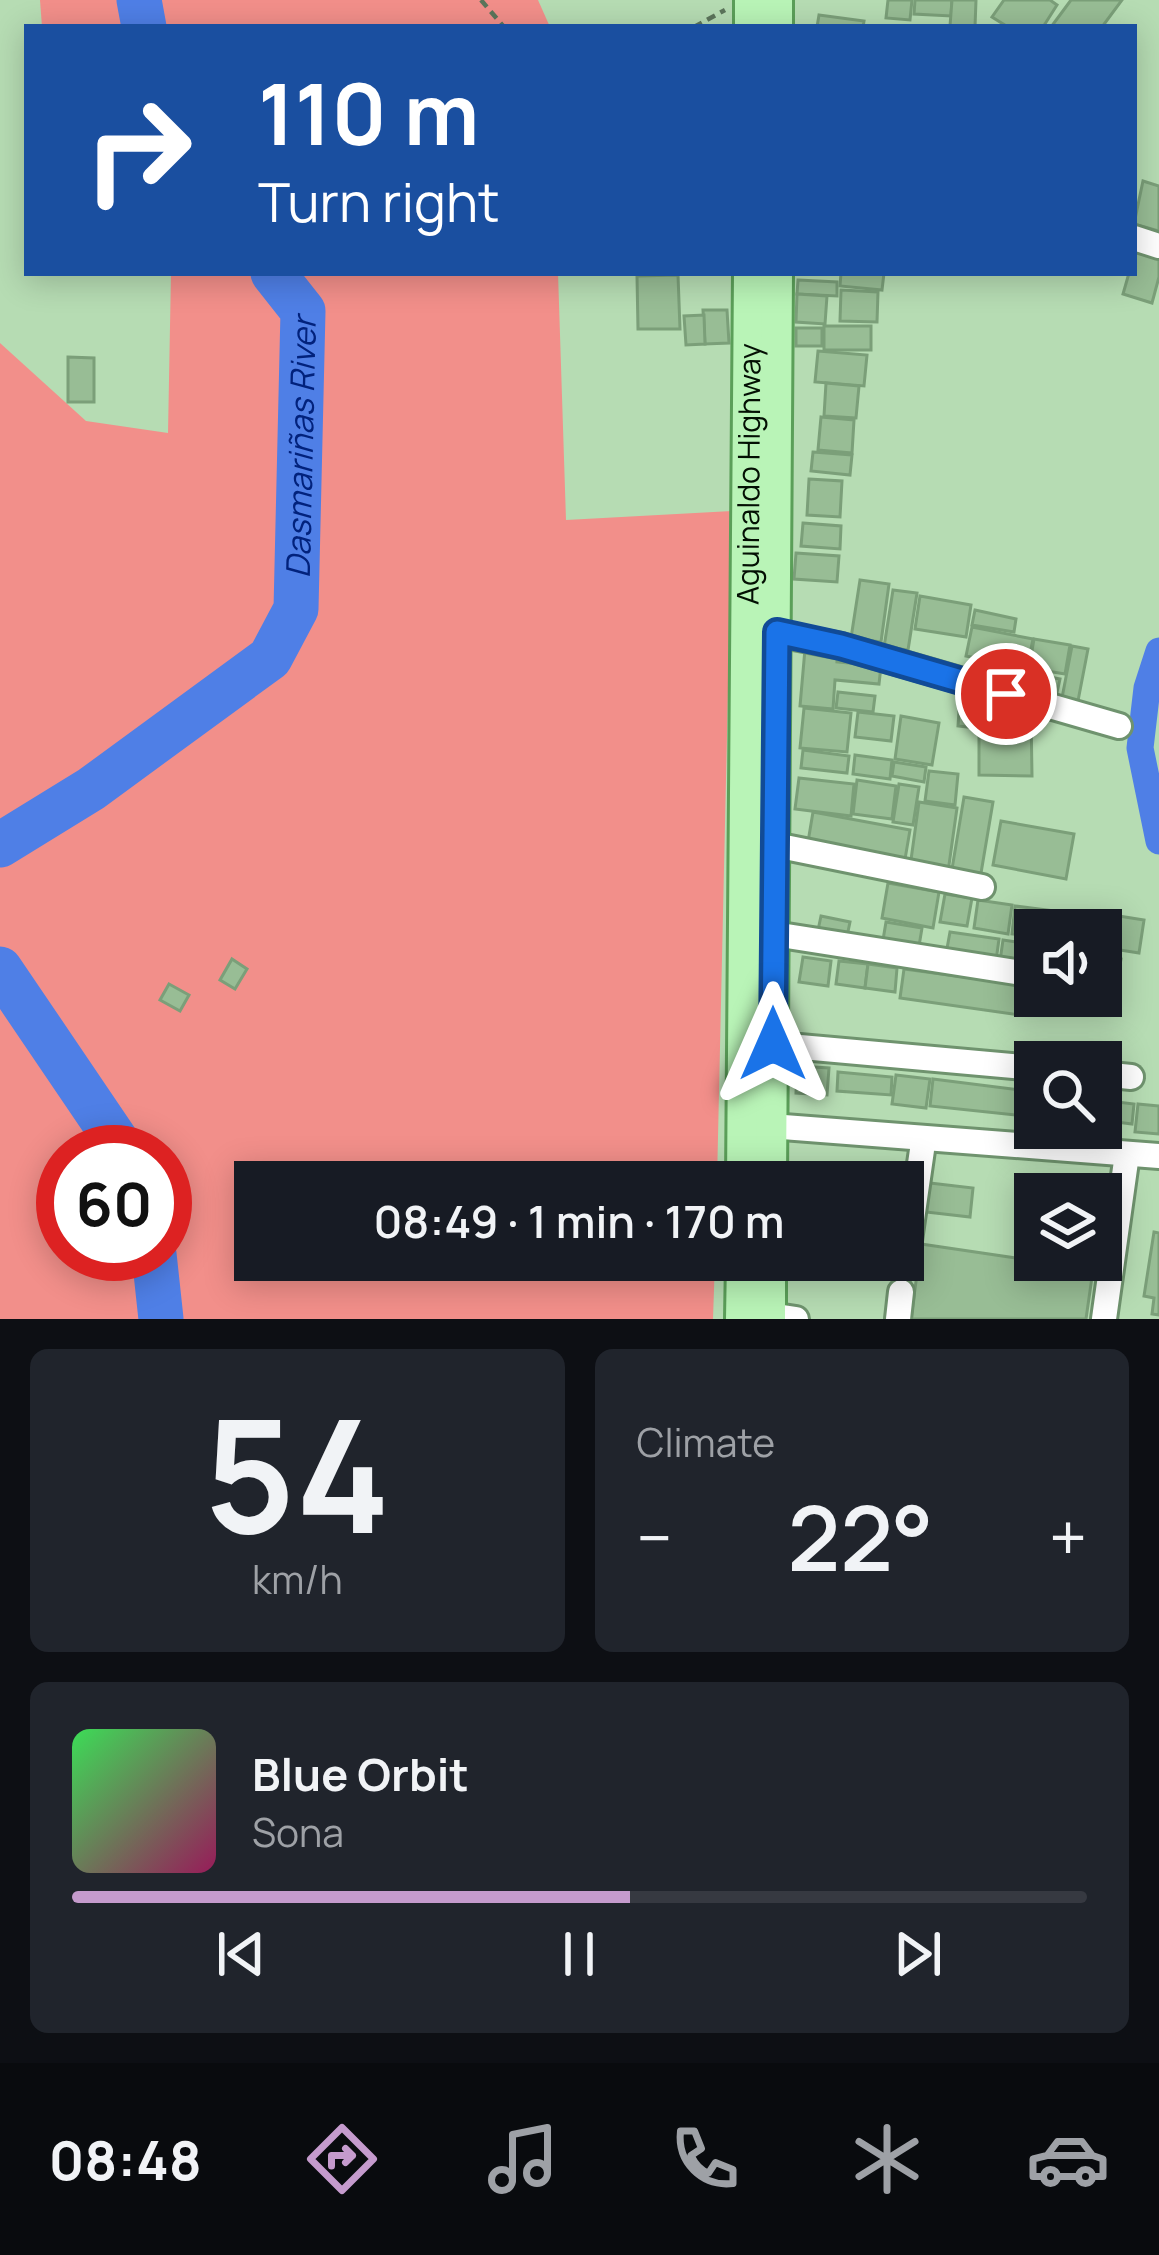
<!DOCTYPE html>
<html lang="en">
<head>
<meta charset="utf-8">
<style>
	:root { --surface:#171b24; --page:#20242c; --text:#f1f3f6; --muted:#9ea1a6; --line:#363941; --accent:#c59bcd }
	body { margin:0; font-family:Manrope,sans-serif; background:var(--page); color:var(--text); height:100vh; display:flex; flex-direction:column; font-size:45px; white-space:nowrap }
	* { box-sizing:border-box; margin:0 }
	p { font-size:39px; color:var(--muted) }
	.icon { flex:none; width:66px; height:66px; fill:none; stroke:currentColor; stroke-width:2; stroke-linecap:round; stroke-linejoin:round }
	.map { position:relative; height:1319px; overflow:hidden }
	.panel { display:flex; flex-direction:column; gap:30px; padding:30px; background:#0d0f14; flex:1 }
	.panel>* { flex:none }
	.banner { position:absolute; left:24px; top:24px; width:1113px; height:252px; border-radius:0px; box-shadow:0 6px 30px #0003; background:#1a4fa0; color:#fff; overflow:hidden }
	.controls { position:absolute; left:1014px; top:909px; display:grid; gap:24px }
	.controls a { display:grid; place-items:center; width:108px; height:108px; border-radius:0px; background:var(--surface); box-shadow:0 6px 30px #0003; font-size:60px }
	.speed { position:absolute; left:36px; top:1125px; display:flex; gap:24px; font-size:60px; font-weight:700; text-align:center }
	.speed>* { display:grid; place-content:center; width:156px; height:156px; border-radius:50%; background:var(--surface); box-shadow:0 6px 30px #0003; line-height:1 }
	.speed .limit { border:18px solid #d22; background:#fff; color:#111 }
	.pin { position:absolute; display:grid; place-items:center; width:102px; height:102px; color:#fff; margin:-51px; border:6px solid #fff; border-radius:50%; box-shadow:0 3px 12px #0007 }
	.me { position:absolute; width:132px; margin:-66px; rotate:0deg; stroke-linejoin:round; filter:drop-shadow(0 0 9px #0008) }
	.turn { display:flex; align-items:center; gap:42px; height:252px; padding:0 36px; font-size:54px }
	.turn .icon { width:156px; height:156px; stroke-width:2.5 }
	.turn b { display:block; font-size:84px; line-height:102px }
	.big { font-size:90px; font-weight:600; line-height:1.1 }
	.panel .tile { flex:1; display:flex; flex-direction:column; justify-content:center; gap:18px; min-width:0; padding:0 42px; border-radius:18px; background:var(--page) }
	.panel .dial { align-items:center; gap:0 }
	.dial b { font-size:156px; line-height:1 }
	.song { display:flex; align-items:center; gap:36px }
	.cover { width:144px; height:144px; border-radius:18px; background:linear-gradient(135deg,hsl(130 70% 55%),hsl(330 70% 35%)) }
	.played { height:12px; border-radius:6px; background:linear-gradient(90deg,var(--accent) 55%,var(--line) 55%) }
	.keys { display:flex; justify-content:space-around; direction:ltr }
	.heat { display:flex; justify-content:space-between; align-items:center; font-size:66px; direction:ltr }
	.panel .tiles { flex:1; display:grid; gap:30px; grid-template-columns:1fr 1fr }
	.tile:last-child { grid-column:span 2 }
	.trip { position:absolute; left:234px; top:1161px; width:690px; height:120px; border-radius:0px; background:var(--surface); box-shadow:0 6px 30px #0003; font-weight:600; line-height:120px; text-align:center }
	.tab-bar { display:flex; height:192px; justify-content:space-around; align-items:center; background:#090b0e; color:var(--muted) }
	.tab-bar .icon { width:84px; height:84px }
	.tab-bar .selected { color:var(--accent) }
	.tab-bar b { font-size:54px; color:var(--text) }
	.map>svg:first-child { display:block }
	.green { fill:#f28f8a; fill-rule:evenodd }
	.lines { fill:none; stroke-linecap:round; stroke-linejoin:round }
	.canal { stroke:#4f7fe6; stroke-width:27 }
	.river { stroke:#4f7fe6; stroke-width:45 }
	.building { fill:#98bd95; stroke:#7b9f79; stroke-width:3 }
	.minor-casing { stroke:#6f936e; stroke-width:30 }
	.major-casing { stroke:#5b9f59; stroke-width:36 }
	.path { stroke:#5c755b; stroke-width:4.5; stroke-dasharray:9 6; stroke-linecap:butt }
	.minor { stroke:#fff; stroke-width:24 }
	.major { stroke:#b9f4b7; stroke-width:30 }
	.route-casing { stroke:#114b97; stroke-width:30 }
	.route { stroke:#1a73e8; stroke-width:21 }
	.labels { text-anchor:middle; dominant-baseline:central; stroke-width:9; stroke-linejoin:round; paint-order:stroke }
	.street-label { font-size:30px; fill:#030f03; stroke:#b6dcb3 }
	.water-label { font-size:33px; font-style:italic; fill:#02227c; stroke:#b6dcb3 }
</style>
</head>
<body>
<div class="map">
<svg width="1159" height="1319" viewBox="0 0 1159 1319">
	<rect width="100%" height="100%" fill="#b6dcb3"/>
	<g class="green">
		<path d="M 40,0 L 538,0 L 550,27 L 42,27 Z"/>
		<path d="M 171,273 L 558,273 L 566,520 L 732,511 L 717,1182 L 255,1182 L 255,1260 L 715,1260 L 713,1319 L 0,1319 L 0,343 L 86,421 L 168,433 ZM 63,1152 L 165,1152 L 165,1254 L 63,1254 Z"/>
	</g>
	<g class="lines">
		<path class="canal" d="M 1159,651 L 1147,688 L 1140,748 L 1159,841"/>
		<g class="river">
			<path d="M 139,0 L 144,27"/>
			<path id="s1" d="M 0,845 L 91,789 L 270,658 L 296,609 L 303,311 L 273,273"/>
			<path d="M 0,969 L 124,1152"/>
			<path d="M 154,1254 L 161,1319"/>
		</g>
	</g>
	<g class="building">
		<path d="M 888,0 L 912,0 L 910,20 L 886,18 Z"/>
		<path d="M 915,0 L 952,0 L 951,16 L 914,14 Z"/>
		<path d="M 952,0 L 976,0 L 975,27 L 950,26 Z"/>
		<path d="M 1004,0 L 1050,0 L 1057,5 L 1043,27 L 1008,27 L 992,17 Z"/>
		<path d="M 1071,0 L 1122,0 L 1102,27 L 1051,27 Z"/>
		<path d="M 819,15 L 864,21 L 863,27 L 817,27 Z"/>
		<path d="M 1143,181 L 1159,186 L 1159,231 L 1134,224 Z"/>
		<path d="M 1135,249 L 1159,256 L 1159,277 L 1152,303 L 1123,294 L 1129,273 L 1134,273 Z"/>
		<path d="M 841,273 L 884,273 L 882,290 L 840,286 Z"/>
		<path d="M 678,275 L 680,329 L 638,329 L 637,276 Z"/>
		<path d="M 798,280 L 837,282 L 837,296 L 797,294 Z"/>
		<path d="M 841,290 L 878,292 L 877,322 L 840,321 Z"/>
		<path d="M 797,294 L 827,296 L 825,324 L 796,322 Z"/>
		<path d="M 703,310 L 727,310 L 729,343 L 705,344 Z"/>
		<path d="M 704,315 L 705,344 L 686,345 L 684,316 Z"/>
		<rect x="824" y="326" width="47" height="24"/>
		<rect x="796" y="328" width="26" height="18"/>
		<path d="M 818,351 L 867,355 L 864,386 L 815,382 Z"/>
		<path d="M 68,357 L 94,358 L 94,402 L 68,402 Z"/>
		<path d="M 826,383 L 859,386 L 856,418 L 824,416 Z"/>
		<path d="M 821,417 L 854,420 L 852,453 L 818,450 Z"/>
		<path d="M 813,452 L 852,455 L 850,475 L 811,471 Z"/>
		<path d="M 809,479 L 842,481 L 840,517 L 807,515 Z"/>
		<path d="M 803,523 L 841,526 L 840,549 L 801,546 Z"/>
		<path d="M 796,553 L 839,556 L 837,582 L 794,579 Z"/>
		<path d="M 860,580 L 889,584 L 881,642 L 851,638 Z"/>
		<path d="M 893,590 L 917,593 L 908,650 L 884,647 Z"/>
		<path d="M 920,596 L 971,605 L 966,637 L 915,629 Z"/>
		<path d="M 975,610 L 1016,619 L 1014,632 L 972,625 Z"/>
		<path d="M 972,627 L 1033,639 L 1027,668 L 966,656 Z"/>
		<path d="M 1034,639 L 1070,645 L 1065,674 L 1029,668 Z"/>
		<path d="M 1072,646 L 1088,649 L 1077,706 L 1061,703 Z"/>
		<path d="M 805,649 L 838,652 L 837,662 L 881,666 L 879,684 L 835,680 L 833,709 L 800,706 Z"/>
		<path d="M 1028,673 L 1060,679 L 1056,697 L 1025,692 Z"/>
		<path d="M 838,692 L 875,696 L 873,712 L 836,708 Z"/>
		<path d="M 960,696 L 979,697 L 976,728 L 958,726 Z"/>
		<path d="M 804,708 L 851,713 L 847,752 L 800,748 Z"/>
		<path d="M 858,712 L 894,716 L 891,741 L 855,737 Z"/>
		<path d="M 979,715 L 1031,715 L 1032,776 L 979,775 Z"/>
		<path d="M 901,716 L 939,723 L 932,765 L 895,759 Z"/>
		<path d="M 803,750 L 849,756 L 847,773 L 801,768 Z"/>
		<path d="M 855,755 L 892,760 L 890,779 L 853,774 Z"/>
		<path d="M 894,762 L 926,767 L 924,782 L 892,776 Z"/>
		<path d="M 929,771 L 958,774 L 955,805 L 925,801 Z"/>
		<path d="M 799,778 L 854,784 L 851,816 L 795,809 Z"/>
		<path d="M 857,780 L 896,786 L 892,819 L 853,814 Z"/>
		<path d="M 899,784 L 919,787 L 913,825 L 893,822 Z"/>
		<path d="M 964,797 L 993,802 L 980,879 L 951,875 Z"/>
		<path d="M 919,802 L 957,808 L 948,872 L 910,867 Z"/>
		<path d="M 813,812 L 910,830 L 904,865 L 807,848 Z"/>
		<path d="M 1001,821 L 1074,834 L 1066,879 L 993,865 Z"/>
		<path d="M 888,883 L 939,892 L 933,928 L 882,918 Z"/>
		<path d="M 945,894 L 972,898 L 967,926 L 940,922 Z"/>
		<path d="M 978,900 L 1012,905 L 1008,934 L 974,928 Z"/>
		<path d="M 1015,906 L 1055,911 L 1053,930 L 1035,930 L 1035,936 L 1012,934 Z"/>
		<path d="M 1100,913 L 1144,920 L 1139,953 L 1101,947 Z"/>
		<path d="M 821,916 L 850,922 L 846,941 L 817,935 Z"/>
		<path d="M 886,922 L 922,928 L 918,952 L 882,946 Z"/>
		<path d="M 950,932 L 999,939 L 996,961 L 946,954 Z"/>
		<path d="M 1003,940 L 1030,944 L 1026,966 L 1000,961 Z"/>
		<path d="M 1101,955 L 1121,959 L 1117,983 L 1101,980 Z"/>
		<path d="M 803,957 L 831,961 L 828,986 L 799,982 Z"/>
		<path d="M 232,959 L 247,969 L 235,989 L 220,980 Z"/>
		<path d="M 839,961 L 868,964 L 865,988 L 836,984 Z"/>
		<path d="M 868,964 L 897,968 L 895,992 L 865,988 Z"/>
		<path d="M 904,969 L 1023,985 L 1019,1015 L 900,998 Z"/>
		<path d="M 169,984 L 189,995 L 180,1011 L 160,1000 Z"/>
		<path d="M 797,1066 L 829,1068 L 827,1095 L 796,1093 Z"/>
		<path d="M 838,1072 L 892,1077 L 891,1095 L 837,1091 Z"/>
		<path d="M 896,1075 L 930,1079 L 926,1108 L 892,1104 Z"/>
		<path d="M 933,1079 L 1035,1092 L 1035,1117 L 930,1106 Z"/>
		<path d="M 1101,1100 L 1134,1104 L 1132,1124 L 1101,1120 Z"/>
		<path d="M 1138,1104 L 1159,1106 L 1159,1134 L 1135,1132 Z"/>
		<path d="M 930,1183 L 973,1188 L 970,1217 L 926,1212 Z"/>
		<path d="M 1154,1232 L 1159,1233 L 1159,1315 L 1152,1314 L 1154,1298 L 1144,1296 Z"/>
		<path d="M 1019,1238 L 1035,1240 L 1035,1260 L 1065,1260 L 1064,1266 L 1093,1270 L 1086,1319 L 911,1319 L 921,1244 L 1016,1258 Z"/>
	</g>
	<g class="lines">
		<defs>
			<g id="minor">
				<path d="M 1134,238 L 1159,246"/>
				<path d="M 757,630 L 841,646 L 1119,726"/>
				<path d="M 775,845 L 982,887"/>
				<path d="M 774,934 L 1035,975"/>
				<path d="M 757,1043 L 1035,1068"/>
				<path d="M 1101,1074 L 1131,1077"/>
				<path d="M 757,1125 L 1159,1156"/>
				<path d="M 905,1268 L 922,1150"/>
				<path d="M 770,1315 L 796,1319"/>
				<path d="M 898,1319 L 901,1292"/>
				<path d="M 1104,1319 L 1127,1154"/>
			</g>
			<g id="major">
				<path d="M 777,0 L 777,27"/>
				<path d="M 750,27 L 750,0"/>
				<path id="s2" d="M 742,1182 L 749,273"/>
				<path d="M 771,1182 L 777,273"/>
				<path d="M 741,1319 L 742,1260"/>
				<path d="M 770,1319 L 770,1260"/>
			</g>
		</defs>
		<use href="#minor" class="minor-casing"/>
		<use href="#major" class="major-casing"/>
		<g class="path">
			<path d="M 481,0 L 504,27"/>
			<path d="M 694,27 L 725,10"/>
		</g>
		<use href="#minor" class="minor"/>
		<use href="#major" class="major"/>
	</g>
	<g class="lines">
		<defs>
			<path id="route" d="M 773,1044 L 777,632 L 841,646 L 1006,694"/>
		</defs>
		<use href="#route" class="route-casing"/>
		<use href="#route" class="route"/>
	</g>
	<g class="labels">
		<g class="street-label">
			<text stroke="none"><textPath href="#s2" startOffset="708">Aguinaldo Highway</textPath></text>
		</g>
		<g class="water-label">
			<text stroke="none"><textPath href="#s1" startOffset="546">Dasmariñas River</textPath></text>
		</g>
	</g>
</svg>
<div class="controls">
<a><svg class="icon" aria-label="sound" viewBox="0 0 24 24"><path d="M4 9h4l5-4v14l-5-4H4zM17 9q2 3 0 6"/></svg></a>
<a><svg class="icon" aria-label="search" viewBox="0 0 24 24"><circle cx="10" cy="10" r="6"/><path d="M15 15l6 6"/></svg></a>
<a><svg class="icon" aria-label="layers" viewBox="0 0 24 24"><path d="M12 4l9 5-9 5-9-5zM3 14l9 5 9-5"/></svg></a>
</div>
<div class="speed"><div class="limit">60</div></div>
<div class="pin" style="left:1006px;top:694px;background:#d93025"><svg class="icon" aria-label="arrive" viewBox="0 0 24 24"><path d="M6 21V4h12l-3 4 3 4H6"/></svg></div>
<svg class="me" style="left:773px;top:1044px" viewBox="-20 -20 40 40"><path d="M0-17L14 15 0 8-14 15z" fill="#1a73e8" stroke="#fff" stroke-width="4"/></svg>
<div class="trip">08:49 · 1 min · 170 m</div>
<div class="banner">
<div class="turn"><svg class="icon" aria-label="right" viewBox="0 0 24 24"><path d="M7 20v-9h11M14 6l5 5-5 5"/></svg><div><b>110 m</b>Turn right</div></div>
</div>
</div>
<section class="panel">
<div class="tiles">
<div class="tile dial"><b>54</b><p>km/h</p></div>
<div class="tile"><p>Climate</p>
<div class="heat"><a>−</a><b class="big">22°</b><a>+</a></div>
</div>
<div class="tile">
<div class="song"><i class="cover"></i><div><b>Blue Orbit</b><p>Sona</p></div></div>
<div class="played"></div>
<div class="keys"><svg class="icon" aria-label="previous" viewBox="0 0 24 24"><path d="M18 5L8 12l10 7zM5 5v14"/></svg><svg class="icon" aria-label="pause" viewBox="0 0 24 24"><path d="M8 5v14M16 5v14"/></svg><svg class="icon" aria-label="next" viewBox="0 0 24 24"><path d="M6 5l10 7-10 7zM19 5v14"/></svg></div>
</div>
</div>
</section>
<nav class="tab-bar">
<b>08:48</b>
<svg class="icon selected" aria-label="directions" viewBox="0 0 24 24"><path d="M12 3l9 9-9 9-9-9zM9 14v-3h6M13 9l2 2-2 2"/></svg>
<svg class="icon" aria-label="music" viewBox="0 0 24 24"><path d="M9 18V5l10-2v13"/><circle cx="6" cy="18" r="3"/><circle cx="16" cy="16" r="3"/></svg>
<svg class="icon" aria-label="phone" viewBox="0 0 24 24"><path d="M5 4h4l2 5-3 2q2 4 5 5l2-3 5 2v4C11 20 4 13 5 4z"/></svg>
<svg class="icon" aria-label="climate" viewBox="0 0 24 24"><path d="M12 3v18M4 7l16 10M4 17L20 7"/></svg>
<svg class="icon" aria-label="car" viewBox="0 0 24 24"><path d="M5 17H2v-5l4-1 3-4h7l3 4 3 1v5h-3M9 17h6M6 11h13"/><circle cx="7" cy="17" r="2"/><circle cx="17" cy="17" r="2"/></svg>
</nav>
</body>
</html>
